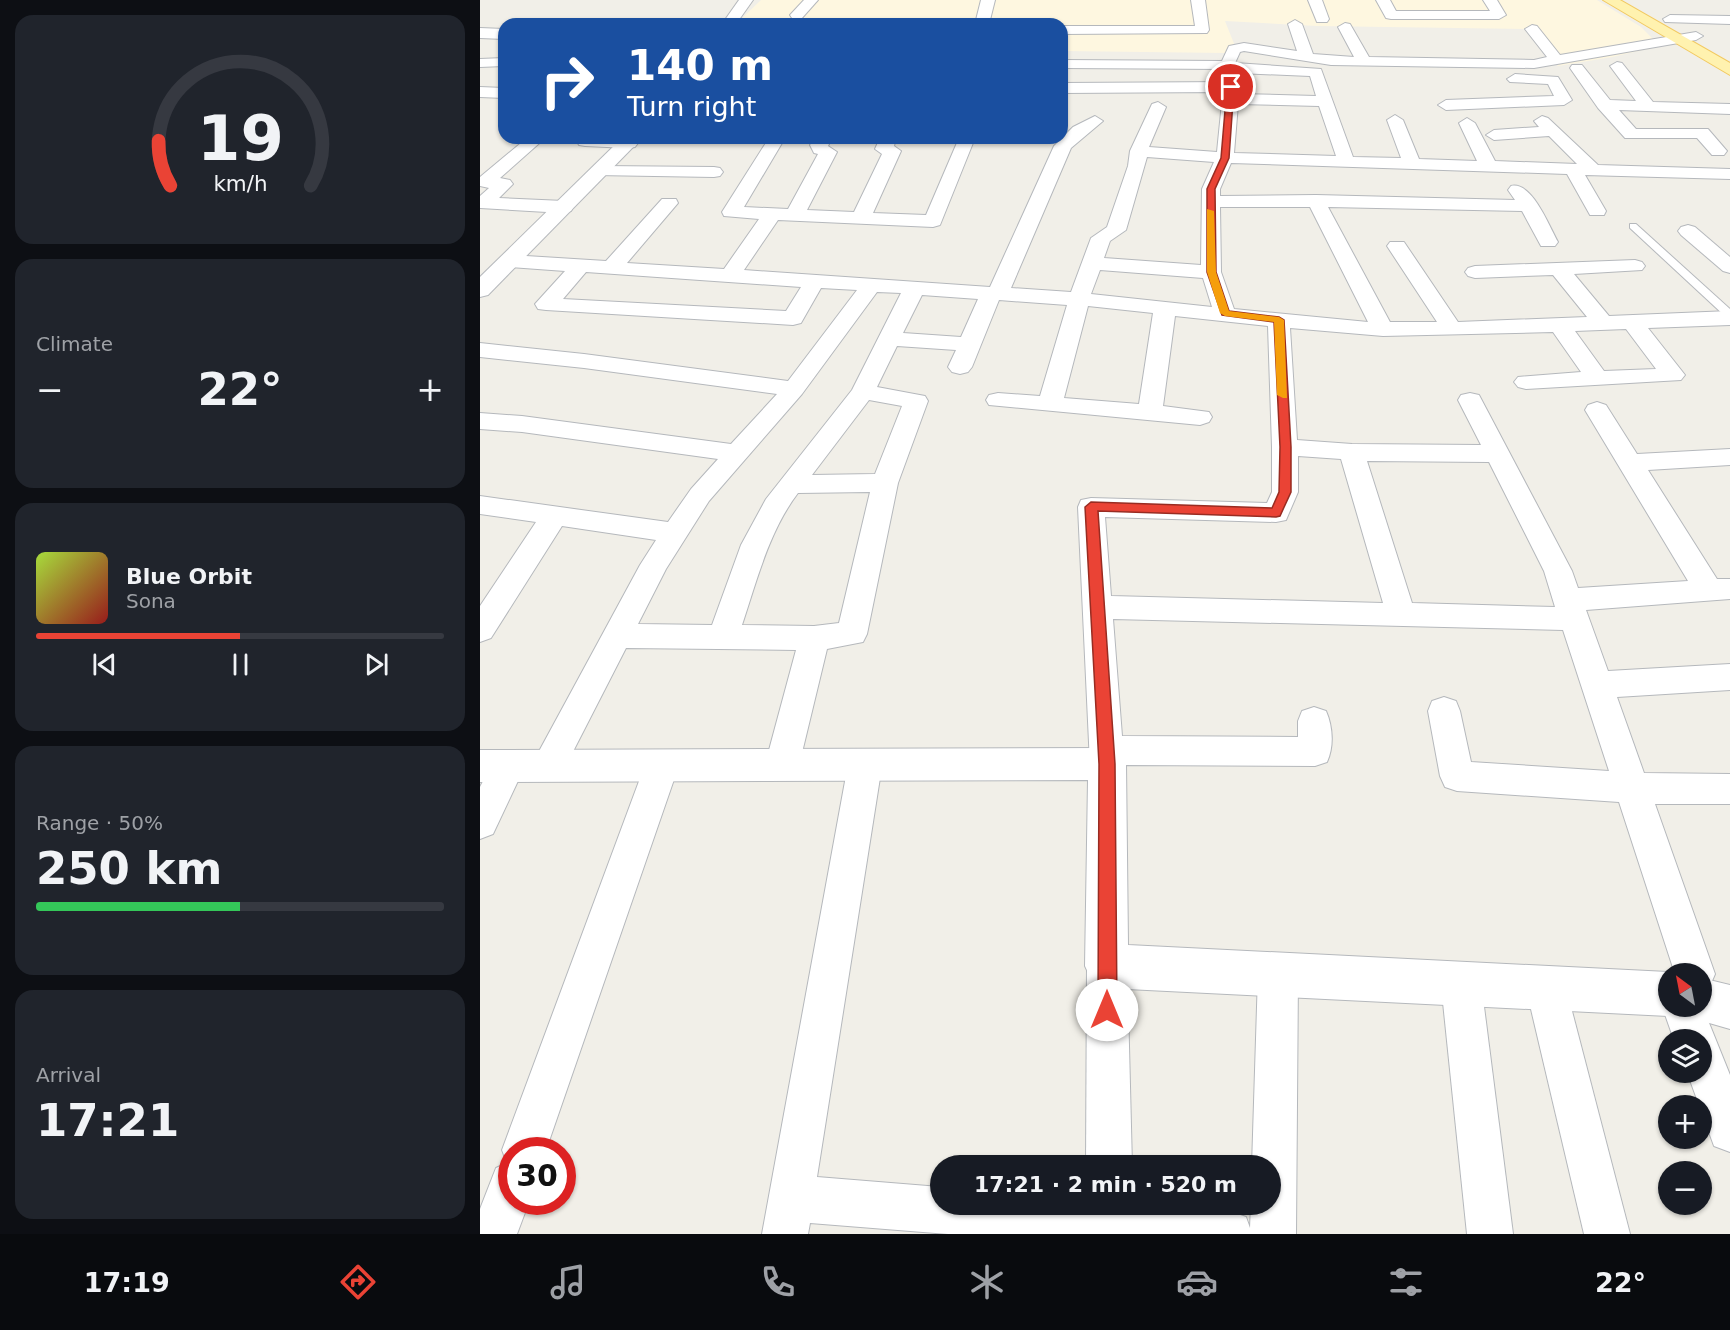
<!DOCTYPE html>
<html lang="en">
<head>
<meta charset="utf-8">
<style>
	:root { --surface:#171b24; --page:#20242c; --text:#f1f3f6; --muted:#9ea1a6; --line:#363941; --accent:#ea4335 }
	body { margin:0; font-family:"DejaVu Sans",sans-serif; background:var(--page); color:var(--text); height:100vh; display:flex; flex-direction:column; font-size:22px; white-space:nowrap }
	* { box-sizing:border-box; margin:0 }
	p { font-size:20px; color:var(--muted) }
	.icon { flex:none; width:33px; height:33px; fill:none; stroke:currentColor; stroke-width:2; stroke-linecap:round; stroke-linejoin:round }
	.map { position:relative; flex:1; overflow:hidden }
	.drawer { display:flex; flex-direction:column; gap:15px; padding:15px; background:#0d0f14; width:480px }
	.drawer>* { flex:none }
	.guide { position:absolute; left:18px; top:18px; width:570px; height:126px; border-radius:18px; box-shadow:0 2px 4px #0004; background:#1a4fa0; color:#fff; overflow:hidden }
	.needle { width:39px; rotate:328deg }
	.fabs { position:absolute; left:1178px; top:963px; display:grid; gap:12px }
	.fabs a { display:grid; place-items:center; width:54px; height:54px; border-radius:50%; background:var(--surface); box-shadow:0 2px 4px #0004; font-size:30px }
	.speed { position:absolute; left:18px; top:1137px; display:flex; gap:12px; font-size:30px; font-weight:700; text-align:center }
	.speed>* { display:grid; place-content:center; width:78px; height:78px; border-radius:50%; background:var(--surface); box-shadow:0 2px 4px #0004; line-height:1 }
	.speed .limit { border:9px solid #d22; background:#fff; color:#111 }
	.pin { position:absolute; display:grid; place-items:center; width:51px; height:51px; color:#fff; margin:-26px; border:3px solid #fff; border-radius:50%; box-shadow:0 2px 6px #0007 }
	.me { position:absolute; width:66px; margin:-33px; rotate:0deg; stroke-linejoin:round; filter:drop-shadow(0 0 4px #0008) }
	.turn { display:flex; align-items:center; gap:21px; height:126px; padding:0 30px; font-size:27px }
	.turn .icon { width:78px; height:78px; stroke-width:2.5 }
	.turn b { display:block; font-size:42px; line-height:51px }
	.big { font-size:45px; font-weight:800; line-height:1.1 }
	.drawer .card { flex:1; display:flex; flex-direction:column; justify-content:center; gap:9px; min-width:0; padding:0 21px; border-radius:18px; background:var(--page) }
	.drawer .dial { align-items:center; gap:0 }
	.dial svg { height:156px; overflow:visible; fill:none; stroke:var(--line); stroke-width:7; stroke-linecap:round; text-anchor:middle }
	.dial text { fill:var(--text); stroke:none }
	.song { display:flex; align-items:center; gap:18px }
	.cover { width:72px; height:72px; border-radius:9px; background:linear-gradient(135deg,hsl(80 70% 55%),hsl(0 70% 35%)) }
	.played { height:6px; border-radius:3px; background:linear-gradient(90deg,var(--accent) 50%,var(--line) 50%) }
	.keys { display:flex; justify-content:space-around; direction:ltr }
	.heat { display:flex; justify-content:space-between; align-items:center; font-size:33px; direction:ltr }
	.charge { height:9px; border-radius:4px; background:linear-gradient(90deg,#34c759 50%,var(--line) 0) }
	.trip { position:absolute; left:450px; top:1155px; width:351px; height:60px; border-radius:30px; background:var(--surface); box-shadow:0 2px 4px #0004; font-weight:800; line-height:60px; text-align:center }
	.tab-bar { display:flex; height:96px; justify-content:space-around; align-items:center; background:#090b0e; color:var(--muted) }
	.tab-bar .icon { width:42px; height:42px }
	.tab-bar .current { color:var(--accent) }
	.tab-bar b { font-size:27px; color:var(--text) }
	main { display:flex; flex:1; min-height:0 }
	.map>svg:first-child { display:block }
	.commercial { fill:#fef7e0 }
	.lines { fill:none; stroke-linecap:round; stroke-linejoin:round }
	.service-casing { stroke:#b5b8bc; stroke-width:2 }
	.minor-casing { stroke:#b5b8bc; stroke-width:2 }
	.tertiary-casing { stroke:#b5b8bc; stroke-width:2 }
	.primary-casing { stroke:#f2c960; stroke-width:2 }
	.service { fill:#fff; fill-rule:evenodd }
	.minor { fill:#fff; fill-rule:evenodd }
	.tertiary { fill:#fff; fill-rule:evenodd }
	.primary { fill:#fff2af; fill-rule:evenodd }
	.route { fill:#ea4335; stroke:#982c22; stroke-width:1.5 }
	.slow { fill:#f59e0b }
</style>
</head>
<body>
<main>
<section class="drawer">
<div class="card dial"><svg viewBox="0 0 100 80">
<path d="M14 69A42 42 0 1 1 86 69"/>
<path d="M14 69A42 42 0 0 1 8 46" stroke="#ea4335"/>
<text x="50" y="56" font-size="32" font-weight="700">19</text>
<text x="50" y="72" font-size="11">km/h</text>
</svg></div>
<div class="card"><p>Climate</p>
<div class="heat"><a>−</a><b class="big">22°</b><a>+</a></div>
</div>
<div class="card">
<div class="song"><i class="cover"></i><div><b>Blue Orbit</b><p>Sona</p></div></div>
<div class="played"></div>
<div class="keys"><svg class="icon" aria-label="previous" viewBox="0 0 24 24"><path d="M18 5L8 12l10 7zM5 5v14"/></svg><svg class="icon" aria-label="pause" viewBox="0 0 24 24"><path d="M8 5v14M16 5v14"/></svg><svg class="icon" aria-label="next" viewBox="0 0 24 24"><path d="M6 5l10 7-10 7zM19 5v14"/></svg></div>
</div>
<div class="card"><p>Range · 50%</p><b class="big">250 km</b><div class="charge"></div></div>
<div class="card"><p>Arrival</p><b class="big">17:21</b></div>
</section>
<div class="map">
<svg width="1250" height="1234" viewBox="0 0 1250 1234">
	<rect width="100%" height="100%" fill="#f1efe8"/>
	<path class="commercial" d="M 281,0 L 1117,0 L 1161,27 L 1180,46 L 1132,57 L 1078,66 L 1048,29 L 837,26 L 745,21 L 755,46 L 745,53 L 582,51 L 582,24 L 256,24 Z"/>
	<g class="lines">
		<defs>
			<path id="service" d="M 1150,224 L 1156,224 L 1250,309 L 1250,318 L 1246,317 L 1150,228 Z"/>
			<g id="minor">
				<path d="M 259,0 L 273,0 L 256,24 L 242,24 Z"/>
				<path d="M 324,0 L 338,0 L 322,18 L 312,18 L 310,15 Z"/>
				<path d="M 501,0 L 515,0 L 509,24 L 495,24 Z"/>
				<path d="M 711,0 L 725,0 L 729,30 L 727,33 L 582,34 L 582,26 L 715,26 Z"/>
				<path d="M 828,0 L 842,0 L 849,19 L 847,22 L 837,22 Z"/>
				<path d="M 896,0 L 910,0 L 916,11 L 1010,11 L 1003,0 L 1017,0 L 1026,15 L 1019,19 L 911,19 L 906,18 Z"/>
				<path d="M 1190,15 L 1250,16 L 1250,24 L 1185,22 L 1183,19 Z"/>
				<path d="M 815,20 L 822,24 L 833,54 L 874,57 L 858,27 L 865,23 L 870,24 L 889,57 L 1054,60 L 1067,57 L 1045,29 L 1052,25 L 1057,26 L 1080,55 L 1216,32 L 1223,36 L 1216,40 L 1054,68 L 851,65 L 764,51 L 760,52 L 755,63 L 841,69 L 873,157 L 921,158 L 907,120 L 915,115 L 923,120 L 939,159 L 997,161 L 979,123 L 987,118 L 995,123 L 1015,161 L 1097,164 L 1069,136 L 1014,140 L 1006,135 L 1014,130 L 1059,127 L 1054,121 L 1062,116 L 1068,118 L 1118,165 L 1250,169 L 1250,179 L 1105,175 L 1126,211 L 1124,215 L 1110,215 L 1087,174 L 751,163 L 740,189 L 740,196 L 836,195 L 1035,200 L 1028,190 L 1031,186 C 1052,181 1069,226 1078,242 L 1075,246 L 1061,246 L 1042,211 L 848,207 L 910,322 L 957,322 L 907,246 L 910,242 L 924,242 L 978,322 L 1107,317 L 1073,275 L 995,278 L 988,276 L 985,272 L 988,268 L 995,266 L 1155,260 L 1162,262 L 1165,266 L 1162,270 L 1094,274 L 1129,316 L 1250,311 L 1250,325 L 1168,328 L 1205,375 L 1201,380 L 1046,389 L 1038,387 L 1034,382 L 1038,377 L 1101,372 L 1073,332 L 903,336 L 810,328 L 817,440 L 872,444 L 1001,445 L 978,400 L 981,395 L 990,393 L 999,395 L 1092,571 L 1098,588 L 1208,581 L 1105,410 L 1108,405 L 1117,402 L 1126,405 L 1157,454 L 1250,449 L 1250,465 L 1168,470 L 1237,579 L 1250,579 L 1250,599 L 1106,610 L 1128,671 L 1250,664 L 1250,690 L 1137,697 L 1164,773 L 1250,774 L 1250,804 L 1175,804 L 1235,974 L 1229,988 L 1221,991 L 1221,974 L 1195,974 L 1139,802 L 977,791 L 965,787 L 960,776 L 948,711 L 952,701 L 964,697 L 976,701 L 980,711 L 991,762 L 1129,771 L 1083,630 L 633,619 L 642,736 L 818,737 L 818,721 L 822,711 L 834,707 L 846,711 C 853,727 854,747 847,762 L 835,766 L 644,765 L 639,774 L 627,779 L 615,774 L 610,764 L 598,507 L 601,500 L 611,498 L 787,503 L 792,492 L 792,447 L 788,326 L 695,316 L 683,406 L 729,412 L 732,417 L 729,422 L 720,425 L 509,405 L 506,400 L 509,395 L 518,393 L 560,396 L 587,305 L 519,300 L 492,367 L 488,372 L 480,374 L 472,372 L 468,367 L 476,350 L 417,346 L 397,387 L 445,396 L 448,401 L 418,483 L 387,634 L 383,642 L 347,649 L 319,765 L 314,775 L 302,780 L 290,775 L 285,765 L 316,650 L 146,648 L 81,775 L 69,780 L 57,775 L 52,765 L 57,755 L 160,565 L 176,540 L 82,526 L 11,638 L 0,642 L 0,606 L 56,522 L 0,514 L 0,496 L 188,522 L 211,489 L 238,459 L 42,432 L 0,429 L 0,413 L 42,416 L 251,444 L 297,394 L 104,368 L 0,357 L 0,343 L 104,354 L 308,381 L 377,290 L 341,288 L 321,323 L 313,325 L 66,310 L 58,309 L 55,304 L 85,271 L 30,267 L 23,265 L 20,261 L 23,257 L 30,255 L 126,261 L 182,199 L 196,199 L 198,203 L 147,263 L 244,269 L 279,219 L 244,216 L 242,212 L 289,138 L 305,138 L 264,207 L 308,209 L 338,154 L 334,153 L 330,145 L 335,138 L 352,138 L 348,146 L 357,152 L 327,210 L 374,212 L 402,154 L 395,149 L 400,138 L 416,138 L 414,146 L 421,151 L 393,213 L 446,215 L 479,138 L 495,138 L 460,225 L 453,227 L 298,220 L 264,270 L 510,287 L 574,146 L 593,127 L 615,116 L 623,121 L 591,148 L 531,288 L 591,292 L 611,238 L 627,227 L 648,166 L 650,151 L 672,104 L 678,102 L 686,107 L 669,147 L 737,152 L 743,92 L 582,93 L 582,83 L 751,82 L 759,87 L 758,94 L 836,96 L 830,76 L 757,73 L 745,69 L 582,68 L 582,60 L 742,61 L 749,46 L 764,43 L 817,51 L 808,24 ZM 758,104 L 839,106 L 856,156 L 754,153 ZM 667,157 L 734,162 L 722,189 L 721,265 L 624,258 L 630,241 L 646,230 ZM 740,207 L 830,207 L 888,322 L 754,309 L 741,272 ZM 620,270 L 723,278 L 732,307 L 611,294 ZM 106,272 L 321,287 L 306,311 L 83,299 ZM 397,292 L 421,293 L 372,390 L 286,499 L 261,545 L 232,625 L 158,624 L 186,569 L 229,501 L 322,394 ZM 442,295 L 498,299 L 481,337 L 423,333 ZM 608,306 L 673,313 L 659,404 L 584,398 ZM 1146,329 L 1176,369 L 1124,371 L 1095,331 ZM 389,400 L 422,406 L 395,474 L 332,475 ZM 818,456 L 861,459 L 903,603 L 631,596 L 625,517 L 796,522 L 806,520 L 818,492 ZM 887,461 L 1009,462 L 1064,571 L 1075,607 L 932,603 ZM 390,492 L 359,623 L 334,626 L 262,625 C 277,580 289,531 318,493 Z"/>
				<path d="M 24,58 L 24,66 L 0,67 L 0,59 Z"/>
				<path d="M 1137,62 L 1142,63 L 1173,102 L 1250,104 L 1250,114 L 1139,110 L 1156,129 L 1228,129 L 1247,151 L 1244,155 L 1232,155 L 1217,138 L 1145,138 L 1118,108 L 1090,68 L 1092,65 L 1102,65 L 1130,100 L 1156,101 L 1130,66 Z"/>
				<path d="M 1035,74 L 1078,77 L 1092,100 L 1084,105 L 966,110 L 958,105 L 966,100 L 1074,96 L 1068,84 L 1030,82 L 1027,79 Z"/>
				<path d="M 0,87 L 24,88 L 24,98 L 0,97 Z"/>
				<path d="M 47,138 L 64,139 L 20,178 L 30,180 L 33,184 L 19,198 L 84,201 L 91,203 L 93,207 L 91,211 L 84,213 L 0,208 L 0,196 L 9,188 L 0,186 L 0,177 Z"/>
				<path d="M 99,138 L 149,138 L 158,143 L 155,147 L 149,148 L 105,146 L 99,145 L 97,141 Z"/>
				<path d="M 121,166 L 234,167 L 240,168 L 243,172 L 240,176 L 234,177 L 115,175 L 112,171 L 115,167 Z"/>
				<path d="M 1208,225 L 1215,227 L 1250,257 L 1250,273 L 1243,271 L 1201,235 L 1198,231 L 1201,227 Z"/>
				<path d="M 182,750 L 194,755 L 199,765 L 66,1150 L 32,1150 L 32,1202 L 49,1202 L 37,1234 L 0,1234 L 0,1209 L 16,1168 L 27,1163 L 22,1150 L 165,765 L 170,755 Z"/>
				<path d="M 385,750 L 397,755 L 402,765 L 337,1177 L 460,1187 L 460,1204 L 674,1204 L 749,1211 L 766,1217 L 770,1228 L 771,1204 L 790,1204 L 790,1166 L 772,1166 L 778,975 L 784,961 L 798,955 L 812,961 L 818,975 L 816,1234 L 468,1234 L 330,1223 L 328,1234 L 282,1234 L 368,765 L 373,755 Z"/>
				<path d="M 28,751 L 40,756 L 45,766 L 13,834 L 0,839 L 0,787 L 16,756 Z"/>
				<path d="M 627,946 L 641,952 L 647,966 L 652,1166 L 606,1166 L 607,966 L 613,952 Z"/>
				<path d="M 981,963 L 995,969 L 1001,983 L 1033,1234 L 987,1234 L 961,983 L 967,969 Z"/>
				<path d="M 1066,968 L 1080,974 L 1086,988 L 1150,1234 L 1104,1234 L 1046,988 L 1052,974 Z"/>
				<path d="M 1188,991 L 1188,1006 L 1221,1006 L 1221,1003 L 1250,1075 L 1250,1152 L 1234,1146 L 1207,1072 L 1221,1072 L 1221,1040 L 1194,1040 L 1182,1006 Z"/>
			</g>
			<g id="tertiary">
				<path d="M 0,28 L 24,29 L 24,39 L 0,38 Z"/>
				<path d="M 142,138 L 162,138 L 8,295 L 0,297 L 0,277 Z"/>
				<path d="M 627,748 L 640,753 L 646,764 L 648,945 L 1188,972 L 1192,974 L 1188,974 L 1188,1006 L 1221,1006 L 1221,978 L 1250,985 L 1250,1029 L 1205,1016 L 1203,1010 L 1188,1016 L 627,988 L 612,981 L 605,966 L 608,780 L 0,782 L 0,750 Z"/>
			</g>
			<path id="primary" d="M 1123,0 L 1140,0 L 1250,63 L 1250,75 Z"/>
		</defs>
		<use href="#service" class="service-casing"/>
		<use href="#minor" class="minor-casing"/>
		<use href="#tertiary" class="tertiary-casing"/>
		<use href="#primary" class="primary-casing"/>
		<use href="#service" class="service"/>
		<use href="#minor" class="minor"/>
		<use href="#tertiary" class="tertiary"/>
		<use href="#primary" class="primary"/>
	</g>
	<path class="route" d="M 751,85 L 754,87 L 749,158 L 735,189 L 736,272 L 749,311 L 799,317 L 804,320 L 811,447 L 811,492 L 800,516 L 796,517 L 618,511 L 635,764 L 637,1010 L 634,1017 L 627,1020 L 621,1017 L 618,1010 L 619,764 L 605,507 L 611,502 L 792,508 L 799,492 L 800,447 L 794,322 L 742,315 L 727,272 L 727,189 L 741,158 L 747,87 Z"/>
	<path class="slow" d="M 727,209 L 734,211 L 736,272 L 749,311 L 799,317 L 804,320 L 807,398 L 803,398 L 797,395 L 794,322 L 745,316 L 740,313 L 727,272 Z"/>
</svg>
<div class="fabs">
<a><svg class="needle" viewBox="-14 -14 28 28"><path d="M0-13l5 13h-10z" fill="#e53935"/><path d="M0 13l5-13h-10z" fill="#9ea1a6"/></svg></a>
<a><svg class="icon" aria-label="layers" viewBox="0 0 24 24"><path d="M12 4l9 5-9 5-9-5zM3 14l9 5 9-5"/></svg></a>
<a>+</a>
<a>−</a>
</div>
<div class="speed"><div class="limit">30</div></div>
<div class="pin" style="left:751px;top:87px;background:#d93025"><svg class="icon" aria-label="arrive" viewBox="0 0 24 24"><path d="M6 21V4h12l-3 4 3 4H6"/></svg></div>
<svg class="me" style="left:627px;top:1010px" viewBox="-20 -20 40 40"><circle r="19" fill="#fff"/><path d="M0-13L10 11 0 6-10 11z" fill="#ea4335"/></svg>
<div class="trip">17:21 · 2 min · 520 m</div>
<div class="guide">
<div class="turn"><svg class="icon" aria-label="right" viewBox="0 0 24 24"><path d="M7 20v-9h11M14 6l5 5-5 5"/></svg><div><b>140 m</b>Turn right</div></div>
</div>
</div>
</main>
<nav class="tab-bar">
<b>17:19</b>
<svg class="icon current" aria-label="directions" viewBox="0 0 24 24"><path d="M12 3l9 9-9 9-9-9zM9 14v-3h6M13 9l2 2-2 2"/></svg>
<svg class="icon" aria-label="music" viewBox="0 0 24 24"><path d="M9 18V5l10-2v13"/><circle cx="6" cy="18" r="3"/><circle cx="16" cy="16" r="3"/></svg>
<svg class="icon" aria-label="phone" viewBox="0 0 24 24"><path d="M5 4h4l2 5-3 2q2 4 5 5l2-3 5 2v4C11 20 4 13 5 4z"/></svg>
<svg class="icon" aria-label="climate" viewBox="0 0 24 24"><path d="M12 3v18M4 7l16 10M4 17L20 7"/></svg>
<svg class="icon" aria-label="car" viewBox="0 0 24 24"><path d="M5 17H2v-5l4-1 3-4h7l3 4 3 1v5h-3M9 17h6M6 11h13"/><circle cx="7" cy="17" r="2"/><circle cx="17" cy="17" r="2"/></svg>
<svg class="icon" aria-label="filters" viewBox="0 0 24 24"><path d="M4 7h16M4 17h16"/><circle cx="9" cy="7" r="2"/><circle cx="15" cy="17" r="2"/></svg>
<b>22°</b>
</nav>
</body>
</html>
